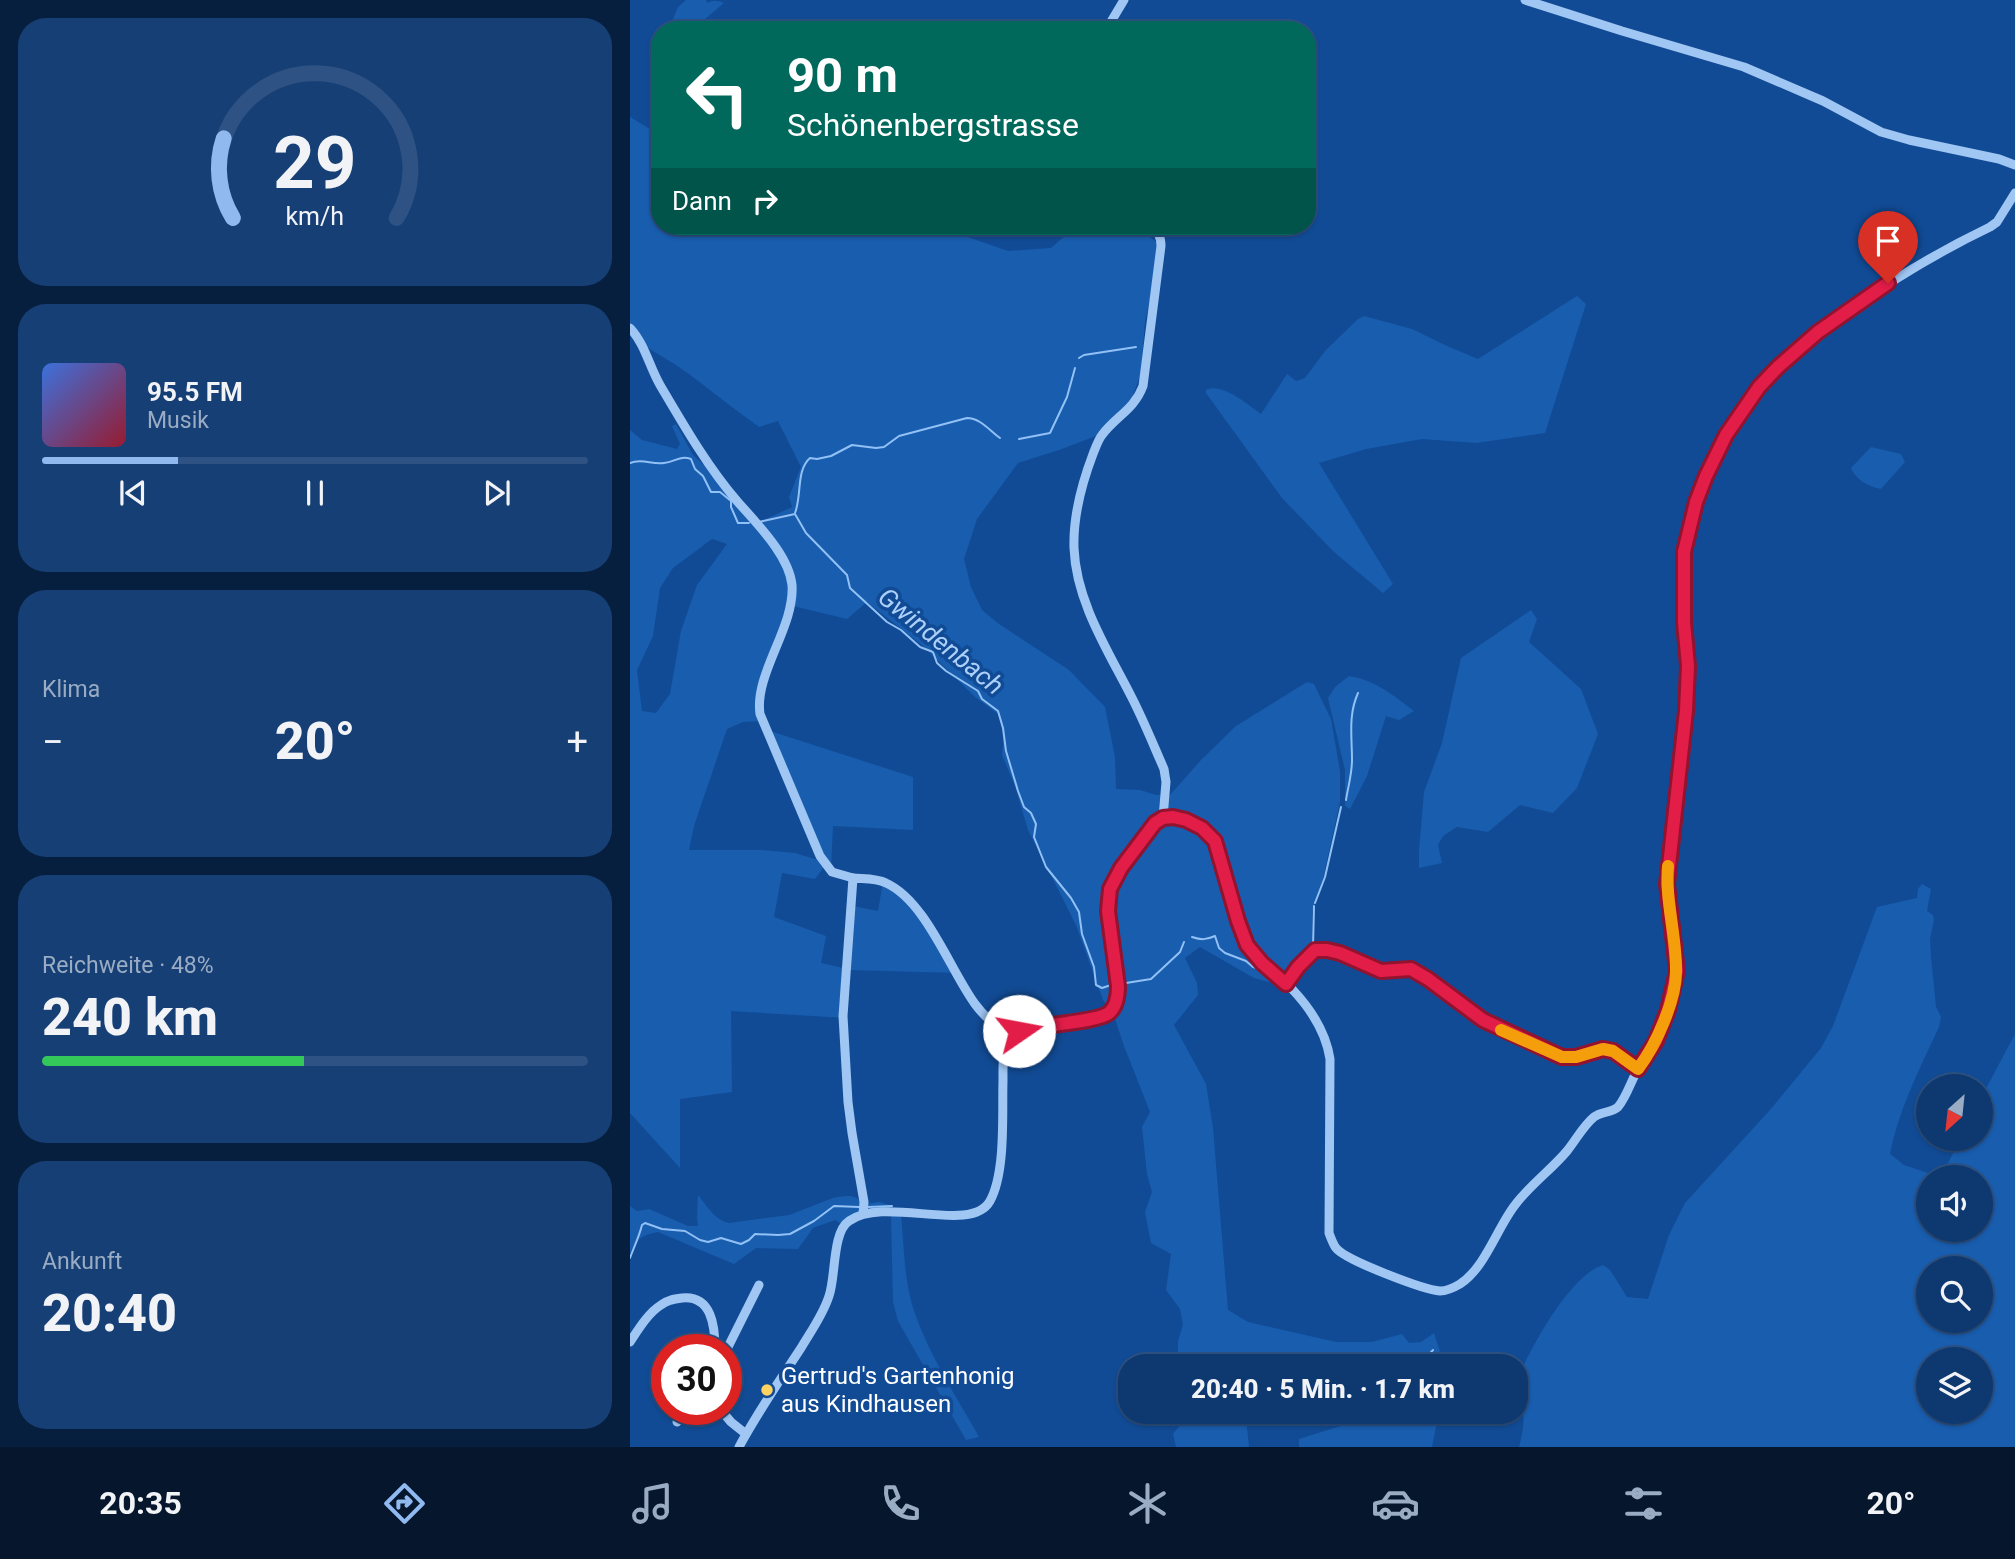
<!DOCTYPE html>
<html lang="de">
<head>
<meta charset="utf-8">
<style>
	:root { --surface:#0d3870; --page:#163f75; --text:#f1f3f6; --muted:#9aacc3; --line:#2d5283; --accent:#90b9f0 }
	body { margin:0; font-family:Roboto,sans-serif; background:var(--page); color:var(--text); height:100vh; display:flex; flex-direction:column; font-size:26px; white-space:nowrap }
	* { box-sizing:border-box; margin:0 }
	p { font-size:23px; color:var(--muted) }
	.icon { flex:none; width:38px; height:38px; fill:none; stroke:currentColor; stroke-width:2; stroke-linecap:round; stroke-linejoin:round }
	.map { position:relative; flex:1; overflow:hidden }
	.details { display:flex; flex-direction:column; gap:18px; padding:18px; background:#071f3e; width:630px }
	.details>* { flex:none }
	.guide { position:absolute; left:21px; top:21px; width:665px; height:214px; border-radius:28px; box-shadow:0 2px 5px #0004,0 0 0 2px var(--line); background:#00695c; color:#fff; overflow:hidden }
	.needle { width:46px; rotate:207deg }
	.controls { position:absolute; left:1286px; top:1074px; display:grid; gap:14px }
	.controls a { display:grid; place-items:center; width:77px; height:77px; border-radius:50%; background:var(--surface); box-shadow:0 2px 5px #0004,0 0 0 2px var(--line); font-size:35px }
	.speed { position:absolute; left:21px; top:1334px; display:flex; gap:14px; font-size:35px; font-weight:700; text-align:center }
	.speed>* { display:grid; place-content:center; width:91px; height:91px; border-radius:50%; background:var(--surface); box-shadow:0 2px 5px #0004,0 0 0 2px var(--line); line-height:1 }
	.speed .limit { border:10px solid #d22; background:#fff; color:#111 }
	.pin { position:absolute; display:grid; place-items:center; width:60px; height:60px; color:#fff; margin:-72px -30px; border-radius:50% 50% 50% 0; rotate:-45deg; box-shadow:0 0 7px #0007 }
	.pin .icon { rotate:45deg }
	.me { position:absolute; width:77px; margin:-38px; rotate:78deg; stroke-linejoin:round; filter:drop-shadow(0 0 5px #0008) }
	.turn { display:flex; align-items:center; gap:24px; height:147px; padding:0 21px; font-size:32px }
	.turn .icon { width:91px; height:91px; stroke-width:2.5 }
	.turn b { display:block; font-size:49px; line-height:60px }
	.then { display:flex; align-items:center; height:66px; padding:0 21px; background:#0003; gap:14px; font-size:26px }
	.big { font-size:52px; font-weight:800; line-height:1.1 }
	.details .card { flex:1; display:flex; flex-direction:column; justify-content:center; gap:10px; min-width:0; padding:0 24px; border-radius:28px; background:var(--page) }
	.details .dial { align-items:center; gap:0 }
	.dial svg { height:182px; overflow:visible; fill:none; stroke:var(--line); stroke-width:7; stroke-linecap:round; text-anchor:middle }
	.dial text { fill:var(--text); stroke:none }
	.song { display:flex; align-items:center; gap:21px }
	.cover { width:84px; height:84px; border-radius:10px; background:linear-gradient(135deg,hsl(220 70% 55%),hsl(350 70% 35%)) }
	.played { height:7px; border-radius:4px; background:linear-gradient(90deg,var(--accent) 25%,var(--line) 25%) }
	.keys { display:flex; justify-content:space-around; direction:ltr }
	.heat { display:flex; justify-content:space-between; align-items:center; font-size:38px; direction:ltr }
	.charge { height:10px; border-radius:5px; background:linear-gradient(90deg,#34c759 48%,var(--line) 0) }
	.trip { position:absolute; left:488px; top:1354px; width:410px; height:70px; border-radius:28px; background:var(--surface); box-shadow:0 2px 5px #0004,0 0 0 2px var(--line); font-weight:800; line-height:70px; text-align:center }
	.tab-bar { display:flex; height:112px; justify-content:space-around; align-items:center; background:#05162d; color:var(--muted) }
	.tab-bar .icon { width:49px; height:49px }
	.tab-bar .on { color:var(--accent) }
	.tab-bar b { font-size:32px; color:var(--text) }
	main { display:flex; flex:1; min-height:0 }
	.map>svg:first-child { display:block }
	.green { fill:#195daf; fill-rule:evenodd }
	.lines { fill:none; stroke-linecap:round; stroke-linejoin:round }
	.stream { stroke:#92c1f6; stroke-width:2 }
	.minor { stroke:#a0c6f3; stroke-width:9 }
	.route-casing { stroke:#92132f; stroke-width:18 }
	.route { stroke:#e11d48; stroke-width:12 }
	.slow { stroke:#f59e0b; stroke-width:12 }
	.poi-dot { fill:#ffd262; stroke:#114b95; stroke-width:2.5 }
	.labels { text-anchor:middle; dominant-baseline:central; stroke-width:7; stroke-linejoin:round; paint-order:stroke }
	.poi-label { font-size:24px; fill:#fff; stroke:#114b95; text-anchor:start }
	.water-label { font-size:26px; font-style:italic; fill:#acd0fa; stroke:#114b95 }
</style>
</head>
<body>
<main>
<section class="details">
<div class="card dial"><svg viewBox="0 0 100 80">
<path d="M14 69A42 42 0 1 1 86 69"/>
<path d="M14 69A42 42 0 0 1 10 34" stroke="#90b9f0"/>
<text x="50" y="56" font-size="32" font-weight="700">29</text>
<text x="50" y="72" font-size="11">km/h</text>
</svg></div>
<div class="card">
<div class="song"><i class="cover"></i><div><b>95.5 FM</b><p>Musik</p></div></div>
<div class="played"></div>
<div class="keys"><svg class="icon" aria-label="previous" viewBox="0 0 24 24"><path d="M18 5L8 12l10 7zM5 5v14"/></svg><svg class="icon" aria-label="pause" viewBox="0 0 24 24"><path d="M8 5v14M16 5v14"/></svg><svg class="icon" aria-label="next" viewBox="0 0 24 24"><path d="M6 5l10 7-10 7zM19 5v14"/></svg></div>
</div>
<div class="card"><p>Klima</p>
<div class="heat"><a>−</a><b class="big">20°</b><a>+</a></div>
</div>
<div class="card"><p>Reichweite · 48%</p><b class="big">240 km</b><div class="charge"></div></div>
<div class="card"><p>Ankunft</p><b class="big">20:40</b></div>
</section>
<div class="map">
<svg width="1385" height="1447" viewBox="0 0 1385 1447">
	<rect width="100%" height="100%" fill="#114b95"/>
	<g class="green">
		<path d="M 56,0 L 76,0 L 77,3 C 83,0 87,0 94,3 L 75,19 L 50,30 L 40,26 L 48,7 Z"/>
		<path d="M 0,117 L 30,135 L 30,226 L 306,226 L 378,251 L 421,248 L 446,226 L 505,226 L 532,246 L 515,322 L 511,373 L 501,401 L 491,417 L 466,436 L 429,450 L 388,463 L 347,519 L 334,559 L 341,587 L 352,610 L 369,624 L 439,670 L 475,707 L 485,757 L 486,789 L 510,790 L 526,795 L 540,795 L 571,760 L 606,726 L 677,682 L 684,684 L 701,719 L 710,771 L 710,802 L 693,879 L 682,912 L 682,949 L 649,985 L 624,978 L 570,947 L 555,958 L 567,983 L 568,995 L 544,1025 L 576,1084 L 583,1128 L 598,1310 L 618,1322 L 706,1342 L 742,1342 L 772,1334 L 779,1343 L 791,1342 L 804,1333 L 811,1355 L 799,1367 L 793,1367 L 784,1363 L 753,1367 L 548,1367 L 548,1341 L 553,1325 L 550,1309 L 536,1290 L 541,1254 L 521,1243 L 515,1212 L 522,1192 L 517,1174 L 512,1127 L 520,1112 L 494,1046 L 483,1013 L 473,1000 L 446,925 L 398,830 L 385,786 L 372,755 L 374,735 L 368,714 L 345,697 L 293,646 L 237,602 L 217,619 L 163,606 L 134,694 L 132,708 L 135,721 L 113,722 L 97,729 L 64,826 L 59,850 L 132,850 L 165,853 L 188,860 L 140,731 L 283,777 L 283,830 L 203,826 L 201,868 L 194,867 L 185,879 L 152,873 L 144,917 L 196,936 L 191,963 L 213,968 L 218,905 L 248,911 L 253,881 L 278,898 L 329,973 L 219,970 L 216,1018 L 101,1011 L 102,1092 L 50,1099 L 50,1168 L 0,1113 L 0,430 L 12,440 L 47,449 L 50,444 L 42,426 L 46,424 L 63,455 L 85,475 L 129,522 L 162,507 L 159,497 L 171,467 L 148,421 L 129,427 C 105,410 83,392 59,374 C 40,360 19,350 0,335 ZM 82,539 L 97,544 L 67,585 L 51,631 L 40,694 L 26,713 L 12,711 L 7,670 L 23,636 L 30,588 L 43,568 Z"/>
		<path d="M 947,296 L 956,304 L 915,433 L 846,443 L 792,439 L 736,449 L 689,463 L 763,584 L 753,593 L 704,552 L 652,498 L 576,393 L 576,390 C 592,382 618,405 631,414 L 657,374 L 666,381 L 675,378 L 695,351 L 728,319 L 734,316 L 782,329 L 817,346 L 848,359 Z"/>
		<path d="M 1241,447 L 1271,454 L 1275,462 L 1251,489 C 1239,487 1225,479 1221,468 Z"/>
		<path d="M 901,610 L 907,619 L 899,642 L 951,689 L 968,734 L 947,788 L 923,813 L 890,805 L 858,832 L 827,827 L 813,836 L 808,845 L 812,863 L 789,868 L 789,851 L 794,792 L 812,743 L 831,658 Z"/>
		<path d="M 719,676 C 745,680 763,695 784,711 L 769,720 L 756,716 L 737,776 L 720,809 L 715,806 L 715,770 L 698,698 L 705,687 Z"/>
		<path d="M 1292,884 L 1301,889 L 1297,911 L 1303,915 L 1304,920 L 1300,939 L 1301,957 L 1306,1007 L 1311,1017 L 1309,1027 C 1290,1068 1269,1109 1260,1154 L 1274,1165 L 1304,1175 L 1316,1167 L 1330,1139 L 1351,1139 L 1351,1098 L 1385,1034 L 1385,1447 L 889,1447 C 893,1432 898,1410 886,1398 C 888,1389 888,1379 891,1371 C 904,1342 942,1274 973,1265 L 980,1270 L 997,1297 L 1018,1299 L 1039,1235 L 1055,1203 L 1140,1110 L 1191,1048 L 1203,1026 L 1247,907 L 1287,898 L 1288,889 ZM 1298,1178 L 1351,1178 L 1351,1230 L 1298,1230 ZM 1298,1269 L 1351,1269 L 1351,1321 L 1298,1321 ZM 1298,1360 L 1351,1360 L 1351,1412 L 1298,1412 Z"/>
		<path d="M 68,1195 C 77,1206 85,1220 99,1223 L 159,1215 L 203,1198 C 213,1196 227,1193 232,1204 L 249,1202 L 260,1205 L 262,1209 L 211,1224 L 205,1220 L 183,1228 L 168,1249 L 126,1248 L 104,1264 L 28,1232 C 13,1235 5,1239 0,1254 L 0,1206 L 7,1211 L 19,1209 L 58,1226 L 68,1226 L 67,1218 Z"/>
		<path d="M 261,1214 L 271,1214 C 274,1246 274,1281 284,1311 C 299,1355 326,1396 349,1437 L 336,1440 L 268,1321 L 263,1302 Z"/>
		<path d="M 561,1412 L 618,1412 L 616,1418 L 619,1447 L 546,1447 L 543,1434 Z"/>
		<path d="M 756,1412 L 809,1412 L 802,1447 L 669,1447 L 669,1439 Z"/>
	</g>
	<g class="lines">
		<g class="stream">
			<path d="M 449,358 L 454,355 L 506,347"/>
			<path d="M 389,439 L 420,433 L 437,397 L 445,368"/>
			<path d="M 0,463 C 12,458 22,465 34,463 C 45,462 50,455 61,459 L 65,469 L 73,476 L 81,492 L 90,492 L 101,501 L 101,507 L 108,523 L 119,523"/>
			<path d="M 165,513 C 172,495 166,470 180,458 L 187,459 L 201,456 L 222,445 L 246,448 L 254,447 L 269,436 L 337,418 C 350,418 359,430 370,438"/>
			<path d="M 129,522 L 165,514 L 176,533 L 217,575 L 220,588 L 257,622 L 271,630 L 290,647 L 303,652 L 307,663 L 316,671 L 348,691 L 352,699 L 368,711 L 373,728 L 376,751 L 388,791 L 394,807 L 401,813 L 406,824 L 404,837 L 416,867 L 441,898 L 449,912 L 452,934 L 464,967 L 466,985 L 472,988 L 481,985"/>
			<path d="M 716,800 C 718,787 722,774 722,760 C 722,737 718,715 728,693"/>
			<path d="M 685,903 L 695,877 L 711,807"/>
			<path d="M 562,937 C 571,940 576,940 585,936 L 589,948 L 595,953 L 616,961 L 623,967 L 630,969"/>
			<path d="M 683,947 L 684,906"/>
			<path d="M 647,971 L 658,974"/>
			<path d="M 496,983 L 521,979 L 550,952 L 554,942"/>
			<path d="M 238,1207 L 262,1206"/>
			<path d="M 0,1258 C 4,1247 9,1237 12,1225 L 15,1223 L 32,1229 L 55,1231 L 70,1240 L 78,1242 L 91,1238 L 111,1244 L 119,1240 L 125,1234 L 148,1235 L 160,1234 L 184,1221 L 204,1206 L 229,1207"/>
			<path d="M 628,1364 L 635,1361 L 657,1364 L 665,1359 L 714,1360 L 729,1358 L 783,1361 L 796,1358 L 803,1350"/>
		</g>
		<g class="minor">
			<path d="M 895,0 L 992,31 L 1114,67 L 1193,101 L 1251,132 L 1279,140 L 1369,159 L 1385,165"/>
			<path d="M 476,30 L 494,0"/>
			<path d="M 521,226 C 528,232 531,236 531,246 L 513,386 C 504,410 486,416 472,435 C 468,440 466,447 463,454 C 452,483 443,517 444,548 C 446,601 477,649 501,696 C 513,719 523,744 534,769 L 536,782 L 533,818"/>
			<path d="M 0,328 C 15,344 19,366 30,385 C 53,424 77,466 107,501 C 126,523 159,555 162,585 C 165,627 124,674 130,714 L 190,856 L 202,872 L 223,878"/>
			<path d="M 533,818 C 553,814 578,827 588,846 C 597,878 602,921 620,949 C 631,966 648,975 662,989 C 680,1008 696,1033 700,1059 L 699,1233 C 701,1238 703,1244 706,1248 C 715,1260 794,1290 810,1291 C 816,1291 825,1287 830,1284 C 855,1268 867,1228 885,1205 C 900,1185 921,1170 937,1151 C 946,1140 953,1126 964,1117 C 971,1111 982,1113 988,1107 C 997,1096 1001,1081 1008,1069"/>
			<path d="M 656,984 L 668,967 L 685,950 L 697,950 L 710,953 L 751,970 L 781,969 L 798,979 L 853,1020 L 931,1057 L 946,1057 L 973,1049 L 983,1051 L 1008,1069 C 1028,1042 1044,1006 1046,972 C 1048,944 1036,911 1037,883 C 1037,863 1040,844 1042,825 C 1047,779 1055,734 1057,688 C 1059,653 1054,618 1053,583 C 1053,572 1052,561 1054,551 C 1063,492 1091,429 1131,385 C 1157,356 1188,333 1220,310 C 1266,277 1308,252 1360,227 L 1367,222 L 1385,193"/>
			<path d="M 233,1214 L 234,1202 L 222,1133 L 218,1102 L 213,1016 L 223,878 C 234,879 246,878 256,883 C 296,901 320,970 345,1004 C 355,1018 368,1027 381,1037"/>
			<path d="M 0,1342 C 8,1330 18,1313 31,1305 C 37,1300 44,1299 52,1298 C 82,1295 85,1327 85,1349"/>
			<path d="M 96,1351 L 129,1285"/>
			<path d="M 90,1409 L 101,1422 L 116,1434"/>
			<path d="M 47,1422 L 53,1409"/>
			<path d="M 109,1447 C 127,1413 150,1380 171,1348 C 181,1331 193,1315 199,1296 C 206,1277 202,1232 219,1221 C 255,1195 341,1235 360,1201 C 376,1172 372,1113 373,1080 C 373,1067 372,1049 380,1038 C 384,1034 389,1032 394,1030 C 413,1025 467,1023 479,1012 C 486,1005 488,995 488,986 L 478,911 L 480,889 L 491,868 L 517,832 L 533,818"/>
		</g>
	</g>
	<g class="lines">
		<defs>
			<path id="route" d="M 389,1031 C 410,1024 465,1023 479,1013 C 486,1007 488,996 488,986 L 478,911 L 480,889 L 491,868 L 525,823 L 533,818 L 543,817 L 556,820 L 572,828 L 585,841 L 608,921 L 617,945 L 632,963 L 656,984 L 668,967 L 685,950 L 697,950 L 710,953 L 751,971 L 781,969 L 798,979 L 853,1020 L 932,1057 L 946,1057 L 973,1049 L 983,1051 L 1008,1069 L 1026,1041 L 1038,1010 L 1047,971 L 1037,884 L 1056,711 L 1058,666 L 1054,622 L 1054,552 L 1066,502 L 1076,476 L 1096,435 L 1129,387 L 1148,367 L 1188,332 L 1258,283"/>
		</defs>
		<use href="#route" class="route-casing"/>
		<use href="#route" class="route"/>
		<path class="slow" d="M 871,1030 L 932,1057 L 946,1057 L 973,1049 L 983,1051 L 1008,1069 C 1026,1045 1047,999 1046,969 C 1046,934 1035,900 1038,866"/>
	</g>
	<circle class="poi-dot" cx="137" cy="1390" r="7"/>
	<g class="labels">
		<g class="poi-label">
			<text x="151" y="1376">Gertrud's Gartenhonig<tspan x="151" dy="28">aus Kindhausen</tspan></text>
		</g>
		<g class="water-label">
			<text transform="translate(311 641) rotate(39)">Gwindenbach</text>
		</g>
	</g>
</svg>
<div class="controls">
<a><svg class="needle" viewBox="-14 -14 28 28"><path d="M0-13l5 13h-10z" fill="#e53935"/><path d="M0 13l5-13h-10z" fill="#9aacc3"/></svg></a>
<a><svg class="icon" aria-label="sound" viewBox="0 0 24 24"><path d="M4 9h4l5-4v14l-5-4H4zM17 9q2 3 0 6"/></svg></a>
<a><svg class="icon" aria-label="search" viewBox="0 0 24 24"><circle cx="10" cy="10" r="6"/><path d="M15 15l6 6"/></svg></a>
<a><svg class="icon" aria-label="layers" viewBox="0 0 24 24"><path d="M12 4l9 5-9 5-9-5zM3 14l9 5 9-5"/></svg></a>
</div>
<div class="speed"><div class="limit">30</div></div>
<div class="pin" style="left:1258px;top:283px;background:#d93025"><svg class="icon" aria-label="arrive" viewBox="0 0 24 24"><path d="M6 21V4h12l-3 4 3 4H6"/></svg></div>
<svg class="me" style="left:389px;top:1031px" viewBox="-20 -20 40 40"><circle r="19" fill="#fff"/><path d="M0-13L10 11 0 6-10 11z" fill="#e11d48"/></svg>
<div class="trip">20:40 · 5 Min. · 1.7 km</div>
<div class="guide">
<div class="turn"><svg class="icon" aria-label="left" viewBox="0 0 24 24"><path d="M17 20v-9H6M10 6l-5 5 5 5"/></svg><div><b>90 m</b>Schönenbergstrasse</div></div>
<div class="then">Dann<svg class="icon" aria-label="right" viewBox="0 0 24 24"><path d="M7 20v-9h11M14 6l5 5-5 5"/></svg></div>
</div>
</div>
</main>
<nav class="tab-bar">
<b>20:35</b>
<svg class="icon on" aria-label="directions" viewBox="0 0 24 24"><path d="M12 3l9 9-9 9-9-9zM9 14v-3h6M13 9l2 2-2 2"/></svg>
<svg class="icon" aria-label="music" viewBox="0 0 24 24"><path d="M9 18V5l10-2v13"/><circle cx="6" cy="18" r="3"/><circle cx="16" cy="16" r="3"/></svg>
<svg class="icon" aria-label="phone" viewBox="0 0 24 24"><path d="M5 4h4l2 5-3 2q2 4 5 5l2-3 5 2v4C11 20 4 13 5 4z"/></svg>
<svg class="icon" aria-label="climate" viewBox="0 0 24 24"><path d="M12 3v18M4 7l16 10M4 17L20 7"/></svg>
<svg class="icon" aria-label="car" viewBox="0 0 24 24"><path d="M5 17H2v-5l4-1 3-4h7l3 4 3 1v5h-3M9 17h6M6 11h13"/><circle cx="7" cy="17" r="2"/><circle cx="17" cy="17" r="2"/></svg>
<svg class="icon" aria-label="filters" viewBox="0 0 24 24"><path d="M4 7h16M4 17h16"/><circle cx="9" cy="7" r="2"/><circle cx="15" cy="17" r="2"/></svg>
<b>20°</b>
</nav>
</body>
</html>
